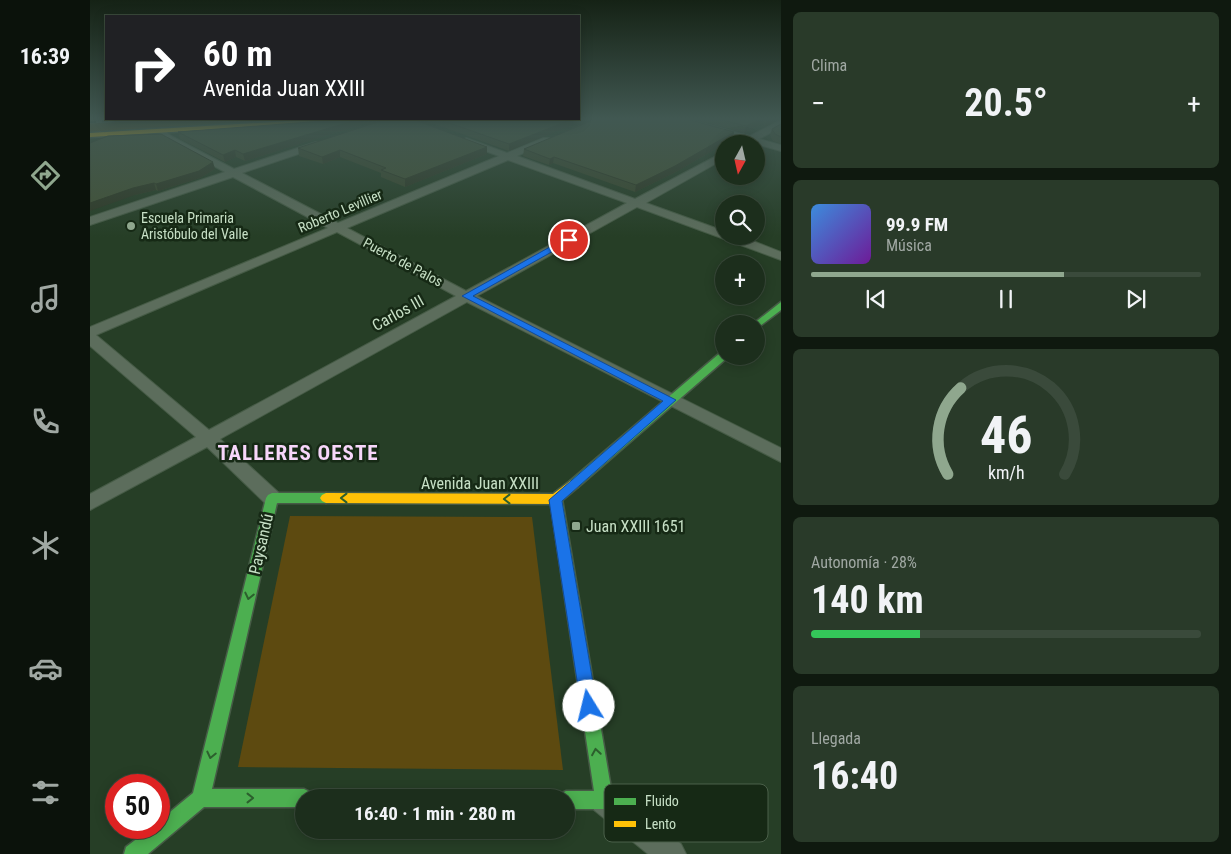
<!DOCTYPE html>
<html lang="es">
<head>
<meta charset="utf-8">
<style>
	:root { --surface:#1c2e1c; --page:#293a29; --text:#f1f3f6; --muted:#a0a8a3; --line:#3a4a3b; --accent:#8fa78e }
	body { margin:0; font-family:"Roboto Condensed",sans-serif; background:var(--page); color:var(--text); height:100vh; display:flex; flex-direction:column; font-size:19px; white-space:nowrap }
	* { box-sizing:border-box; margin:0 }
	p { font-size:16px; color:var(--muted) }
	.icon { flex:none; width:28px; height:28px; fill:none; stroke:currentColor; stroke-width:2; stroke-linecap:round; stroke-linejoin:round }
	.map { position:relative; flex:1; overflow:hidden }
	.sheet { display:flex; flex-direction:column; gap:12px; padding:12px; background:#0f190f; width:450px }
	.sheet>* { flex:none }
	.guide { position:absolute; left:15px; top:15px; width:475px; height:105px; border-radius:0px; box-shadow:0 2px 12px #0003,0 0 0 1px var(--line); background:#202124; color:#fff; overflow:hidden }
	.needle { width:32px; rotate:188deg }
	.controls { position:absolute; left:625px; top:135px; display:grid; gap:10px }
	.controls a { display:grid; place-items:center; width:50px; height:50px; border-radius:50%; background:var(--surface); box-shadow:0 2px 12px #0003,0 0 0 1px var(--line); font-size:25px }
	.speed { position:absolute; left:15px; top:774px; display:flex; gap:10px; font-size:25px; font-weight:700; text-align:center }
	.speed>* { display:grid; place-content:center; width:65px; height:65px; border-radius:50%; background:var(--surface); box-shadow:0 2px 12px #0003,0 0 0 1px var(--line); line-height:1 }
	.speed .limit { border:8px solid #d22; background:#fff; color:#111 }
	.pin { position:absolute; display:grid; place-items:center; width:42px; height:42px; color:#fff; margin:-21px; border:2px solid #fff; border-radius:50%; box-shadow:0 1px 5px #0007 }
	.me { position:absolute; width:55px; margin:-28px; rotate:351deg; stroke-linejoin:round; filter:drop-shadow(0 0 4px #0008) }
	.turn { display:flex; align-items:center; gap:18px; height:105px; padding:0 15px; font-size:22px }
	.turn .icon { width:65px; height:65px; stroke-width:2.5 }
	.turn b { display:block; font-size:35px; line-height:42px }
	.big { font-size:38px; font-weight:700; line-height:1.1 }
	.sheet .widget { flex:1; display:flex; flex-direction:column; justify-content:center; gap:8px; min-width:0; padding:0 18px; border-radius:8px; background:var(--page) }
	.sheet .dial { align-items:center; gap:0 }
	.dial svg { height:130px; overflow:visible; fill:none; stroke:var(--line); stroke-width:7; stroke-linecap:round; text-anchor:middle }
	.dial text { fill:var(--text); stroke:none }
	.song { display:flex; align-items:center; gap:15px }
	.cover { width:60px; height:60px; border-radius:8px; background:linear-gradient(135deg,hsl(210 70% 55%),hsl(280 70% 35%)) }
	.played { height:5px; border-radius:2px; background:linear-gradient(90deg,var(--accent) 65%,var(--line) 65%) }
	.keys { display:flex; justify-content:space-around; direction:ltr }
	.heat { display:flex; justify-content:space-between; align-items:center; font-size:28px; direction:ltr }
	.charge { height:8px; border-radius:4px; background:linear-gradient(90deg,#34c759 28%,var(--line) 0) }
	.trip { position:absolute; left:205px; top:789px; width:280px; height:50px; border-radius:25px; background:var(--surface); box-shadow:0 2px 12px #0003,0 0 0 1px var(--line); font-weight:700; line-height:50px; text-align:center }
	main { display:flex; flex:1; min-height:0 }
	.menu { display:flex; flex-direction:column; width:90px; justify-content:space-around; align-items:center; background:#0b120b; color:var(--muted) }
	.menu .icon { width:35px; height:35px }
	.menu .selected { color:var(--accent) }
	.menu b { font-size:22px; color:var(--text) }
	.map>svg:first-child { display:block }
	.green { fill:#5d4a10 }
	.lines { fill:none; stroke-linecap:round; stroke-linejoin:round }
	.street-casing { stroke:#465b46; stroke-width:2 }
	.fast-casing { stroke:#465b46; stroke-width:3 }
	.slow-casing { stroke:#465b46; stroke-width:3 }
	.street { fill:#5c6d5c; fill-rule:evenodd }
	.fast { fill:#4caf50; fill-rule:evenodd }
	.slow { fill:#ffc107; fill-rule:evenodd }
	.rail-casing { stroke:#6b7a6a; stroke-width:3 }
	.rail { stroke:#162915; stroke-width:2; stroke-dasharray:6; stroke-linecap:butt }
	.wall { fill:#39472e }
	.shaded-wall { fill:#2e3926 }
	.building { fill:#425236; stroke:#2e3926 }
	.oneway { stroke:#2c5f2d }
	.route { fill:#1a73e8; stroke:#114b97 }
	.poi-dot { fill:#8fa78e; stroke:#162915; stroke-width:2 }
	.labels { text-anchor:middle; dominant-baseline:central; stroke-width:5; stroke-linejoin:round; paint-order:stroke }
	.far-street-label { font-size:14px; fill:#c7e0c6; stroke:#162915 }
	.far-poi-label { font-size:14px; fill:#c7e0c6; stroke:#162915; text-anchor:start }
	.street-label { font-size:16px; fill:#c7e0c6; stroke:#162915 }
	.poi-label { font-size:16px; fill:#c7e0c6; stroke:#162915; text-anchor:start }
	.district-label { font-size:21px; font-weight:bold; letter-spacing:1px; fill:#f7d6fa; stroke:#162915 }
	.key { fill:#162915; stroke:#4b604a; stroke-width:1 }
	.key-label { font-size:14px; fill:#c7e0c6 }
</style>
</head>
<body>
<main>
<nav class="menu">
<b>16:39</b>
<svg class="icon selected" aria-label="directions" viewBox="0 0 24 24"><path d="M12 3l9 9-9 9-9-9zM9 14v-3h6M13 9l2 2-2 2"/></svg>
<svg class="icon" aria-label="music" viewBox="0 0 24 24"><path d="M9 18V5l10-2v13"/><circle cx="6" cy="18" r="3"/><circle cx="16" cy="16" r="3"/></svg>
<svg class="icon" aria-label="phone" viewBox="0 0 24 24"><path d="M5 4h4l2 5-3 2q2 4 5 5l2-3 5 2v4C11 20 4 13 5 4z"/></svg>
<svg class="icon" aria-label="climate" viewBox="0 0 24 24"><path d="M12 3v18M4 7l16 10M4 17L20 7"/></svg>
<svg class="icon" aria-label="car" viewBox="0 0 24 24"><path d="M5 17H2v-5l4-1 3-4h7l3 4 3 1v5h-3M9 17h6M6 11h13"/><circle cx="7" cy="17" r="2"/><circle cx="17" cy="17" r="2"/></svg>
<svg class="icon" aria-label="filters" viewBox="0 0 24 24"><path d="M4 7h16M4 17h16"/><circle cx="9" cy="7" r="2"/><circle cx="15" cy="17" r="2"/></svg>
</nav>
<div class="map">
<svg width="691" height="854" viewBox="0 0 691 854">
	<rect width="100%" height="100%" fill="#263e26"/>
	<g class="green">
		<path d="M 0,118 L 16,119 L 193,119 L 0,132 Z"/>
		<path d="M 200,516 L 442,517 L 473,770 L 148,767 Z"/>
	</g>
	<g class="lines">
		<defs>
			<g id="street">
				<path d="M 578,118 L 593,118 L 660,136 L 691,120 L 691,127 L 669,139 L 691,145 L 691,151 L 666,144 L 653,144 L 653,140 Z"/>
				<path d="M 72,128 L 81,136 L 144,169 L 226,142 L 232,142 L 232,146 L 152,173 L 248,223 L 409,156 L 373,143 L 371,141 L 376,138 L 417,153 L 453,138 L 459,138 L 459,142 L 427,156 L 545,199 L 634,152 L 634,159 L 556,203 L 634,231 L 634,236 L 650,236 L 691,252 L 691,260 L 547,207 L 387,296 L 691,448 L 691,462 L 377,302 L 130,439 L 189,493 L 192,498 L 189,503 L 182,505 L 175,503 L 117,447 L 0,510 L 0,494 L 106,437 L 0,346 L 0,327 L 238,228 L 143,177 L 0,225 L 0,217 L 135,172 L 75,140 L 67,131 ZM 418,160 L 537,203 L 376,291 L 257,228 ZM 247,232 L 366,296 L 119,430 L 6,335 Z"/>
				<path d="M 514,786 L 524,790 L 591,844 L 596,854 L 558,854 L 504,810 L 500,800 L 504,790 Z"/>
			</g>
			<g id="fast">
				<path d="M 691,302 L 691,310 L 666,329 L 666,324 L 663,324 Z"/>
				<path d="M 634,352 L 634,356 L 638,357 L 488,487 L 480,487 L 478,484 L 480,481 L 630,353 Z"/>
				<path d="M 182,493 L 236,493 L 240,495 L 242,498 L 240,501 L 236,503 L 187,503 L 122,789 L 214,789 L 220,792 L 223,798 L 214,798 L 214,807 L 114,807 L 58,854 L 34,854 L 36,847 L 61,828 L 69,828 L 69,821 L 103,793 L 176,498 L 178,495 Z"/>
				<path d="M 466,494 L 470,496 L 472,499 L 523,800 L 520,806 L 514,809 L 476,809 L 476,798 L 468,798 L 470,794 L 476,791 L 504,791 L 460,499 L 462,496 Z"/>
			</g>
			<g id="slow">
				<path d="M 234,119 L 261,119 L 258,121 L 0,137 L 0,133 Z"/>
				<path d="M 484,480 L 488,481 L 490,484 L 488,487 L 470,502 L 466,504 L 236,503 L 232,501 L 230,498 L 232,495 L 236,493 L 463,494 L 480,481 Z"/>
			</g>
		</defs>
		<use href="#street" class="street-casing"/>
		<use href="#fast" class="fast-casing"/>
		<use href="#slow" class="slow-casing"/>
		<use href="#street" class="street"/>
		<use href="#fast" class="fast"/>
		<use href="#slow" class="slow"/>
		<defs>
			<path id="rail" d="M 0,122 L 53,119"/>
		</defs>
		<use href="#rail" class="rail-casing"/>
		<use href="#rail" class="rail"/>
	</g>
	<g class="wall">
		<path d="M 600,118 L 691,118 L 675,126 L 673,123 L 654,133 Z"/>
		<path d="M 334,119 L 489,119 L 419,151 L 334,120 Z"/>
		<path d="M 273,124 L 155,161 L 146,157 L 135,162 L 90,139 L 88,132 Z"/>
		<path d="M 691,124 L 691,144 L 683,141 L 680,135 L 682,129 Z"/>
		<path d="M 644,132 L 643,139 L 584,173 L 545,192 L 463,163 L 459,165 L 433,156 L 434,149 Z"/>
		<path d="M 0,143 L 125,169 L 110,178 L 68,191 L 66,190 L 45,195 Z"/>
		<path d="M 208,148 L 397,154 L 315,187 L 291,177 L 291,173 L 250,157 L 233,164 L 209,156 Z"/>
	</g>
	<g class="shaded-wall">
		<path d="M 489,118 L 499,118 L 419,151 L 419,144 L 483,119 L 489,119 Z"/>
		<path d="M 672,118 L 674,118 L 673,123 L 654,133 L 656,126 Z"/>
		<path d="M 681,118 L 691,118 L 675,126 L 677,120 Z"/>
		<path d="M 269,119 L 272,119 L 273,124 L 155,161 L 153,154 Z"/>
		<path d="M 644,132 L 643,139 L 584,173 L 545,192 L 546,185 Z"/>
		<path d="M 397,147 L 397,154 L 315,187 L 315,179 Z"/>
		<path d="M 145,150 L 146,157 L 135,162 L 133,155 Z"/>
		<path d="M 250,150 L 250,157 L 233,164 L 232,157 Z"/>
		<path d="M 464,157 L 463,163 L 459,165 L 460,159 Z"/>
		<path d="M 123,162 L 125,169 L 110,178 L 68,191 L 66,184 Z"/>
		<path d="M 64,183 L 66,190 L 45,195 L 0,211 L 0,203 L 43,188 Z"/>
	</g>
	<g class="building">
		<path d="M 508,118 L 593,118 L 644,132 L 585,166 L 546,185 L 464,157 L 460,159 L 434,149 Z"/>
		<path d="M 624,118 L 672,118 L 656,126 Z"/>
		<path d="M 260,119 L 269,119 L 153,154 L 145,150 L 133,155 L 88,132 Z"/>
		<path d="M 294,119 L 322,119 L 397,147 L 315,179 L 291,170 L 296,168 L 250,150 L 232,157 L 208,148 L 291,121 Z"/>
		<path d="M 348,119 L 483,119 L 419,144 Z"/>
		<path d="M 691,124 L 691,137 L 685,134 L 682,129 Z"/>
		<path d="M 71,134 L 123,162 L 109,171 L 66,184 L 64,183 L 43,188 L 0,203 L 0,143 L 18,136 Z"/>
	</g>
	<defs><path id="oneway-chevron" d="M-2-3.5L2.5 0L-2 3.5" fill="none" stroke-width="1.6" stroke-linecap="round" stroke-linejoin="round" transform="scale(1.25)"/></defs>
	<g class="oneway">
		<use href="#oneway-chevron" transform="translate(254 498) rotate(-180)"/>
		<use href="#oneway-chevron" transform="translate(417 499) rotate(-180)"/>
		<use href="#oneway-chevron" transform="translate(159 596) rotate(103)"/>
		<use href="#oneway-chevron" transform="translate(506 752) rotate(-99)"/>
		<use href="#oneway-chevron" transform="translate(121 755) rotate(103)"/>
		<use href="#oneway-chevron" transform="translate(160 798)"/>
	</g>
	<linearGradient id="sky" x2="0" y2="1"><stop stop-color="#152215"/><stop offset="0.5" stop-color="#415852"/><stop offset="1" stop-color="#415852" stop-opacity="0"/></linearGradient>
	<rect width="691" height="237" fill="url(#sky)"/>
	<path class="route" d="M 476,238 L 483,240 L 383,296 L 586,400 L 472,501 L 507,706 L 505,712 L 499,714 L 493,712 L 491,706 L 459,500 L 573,401 L 372,296 Z"/>
	<g class="poi-dot">
		<circle cx="41" cy="226" r="5"/>
		<rect x="481" y="521" width="10" height="10" rx="2.5"/>
	</g>
	<g class="labels">
		<g class="far-street-label">
			<text transform="translate(250 211) rotate(-23)">Roberto Levillier</text>
			<text transform="translate(313 262) rotate(28)">Puerto de Palos</text>
		</g>
		<g class="far-poi-label">
			<text x="51" y="218">Escuela Primaria<tspan x="51" dy="16">Aristóbulo del Valle</tspan></text>
		</g>
		<g class="street-label">
			<text transform="translate(308 313) rotate(-29)">Carlos III</text>
			<text x="390" y="483">Avenida Juan XXIII</text>
			<text transform="translate(171 544) rotate(-77)">Paysandú</text>
		</g>
		<g class="poi-label">
			<text x="496" y="526">Juan XXIII 1651</text>
		</g>
		<g class="district-label">
			<text x="208" y="453">TALLERES OESTE</text>
		</g>
	</g>
	<rect x="514" y="784" width="164" height="58" rx="8" class="key"/>
	<rect x="524" y="798" width="22" height="7" fill="#4caf50"/>
	<rect x="524" y="821" width="22" height="6" fill="#ffc107"/>
	<g class="key-label">
		<text x="555" y="806">Fluido</text>
		<text x="555" y="829">Lento</text>
	</g>
</svg>
<div class="controls">
<a><svg class="needle" viewBox="-14 -14 28 28"><path d="M0-13l5 13h-10z" fill="#e53935"/><path d="M0 13l5-13h-10z" fill="#a0a8a3"/></svg></a>
<a><svg class="icon" aria-label="search" viewBox="0 0 24 24"><circle cx="10" cy="10" r="6"/><path d="M15 15l6 6"/></svg></a>
<a>+</a>
<a>−</a>
</div>
<div class="speed"><div class="limit">50</div></div>
<div class="pin" style="left:479px;top:240px;background:#d93025"><svg class="icon" aria-label="arrive" viewBox="0 0 24 24"><path d="M6 21V4h12l-3 4 3 4H6"/></svg></div>
<svg class="me" style="left:499px;top:706px" viewBox="-20 -20 40 40"><circle r="19" fill="#fff"/><path d="M0-13L10 11 0 6-10 11z" fill="#1a73e8"/></svg>
<div class="trip">16:40 · 1 min · 280 m</div>
<div class="guide">
<div class="turn"><svg class="icon" aria-label="right" viewBox="0 0 24 24"><path d="M7 20v-9h11M14 6l5 5-5 5"/></svg><div><b>60 m</b>Avenida Juan XXIII</div></div>
</div>
</div>
<section class="sheet">
<div class="widget"><p>Clima</p>
<div class="heat"><a>−</a><b class="big">20.5°</b><a>+</a></div>
</div>
<div class="widget">
<div class="song"><i class="cover"></i><div><b>99.9 FM</b><p>Música</p></div></div>
<div class="played"></div>
<div class="keys"><svg class="icon" aria-label="previous" viewBox="0 0 24 24"><path d="M18 5L8 12l10 7zM5 5v14"/></svg><svg class="icon" aria-label="pause" viewBox="0 0 24 24"><path d="M8 5v14M16 5v14"/></svg><svg class="icon" aria-label="next" viewBox="0 0 24 24"><path d="M6 5l10 7-10 7zM19 5v14"/></svg></div>
</div>
<div class="widget dial"><svg viewBox="0 0 100 80">
<path d="M14 69A42 42 0 1 1 86 69"/>
<path d="M14 69A42 42 0 0 1 22 16" stroke="#8fa78e"/>
<text x="50" y="56" font-size="32" font-weight="700">46</text>
<text x="50" y="72" font-size="11">km/h</text>
</svg></div>
<div class="widget"><p>Autonomía · 28%</p><b class="big">140 km</b><div class="charge"></div></div>
<div class="widget"><p>Llegada</p><b class="big">16:40</b></div>
</section>
</main>
</body>
</html>
